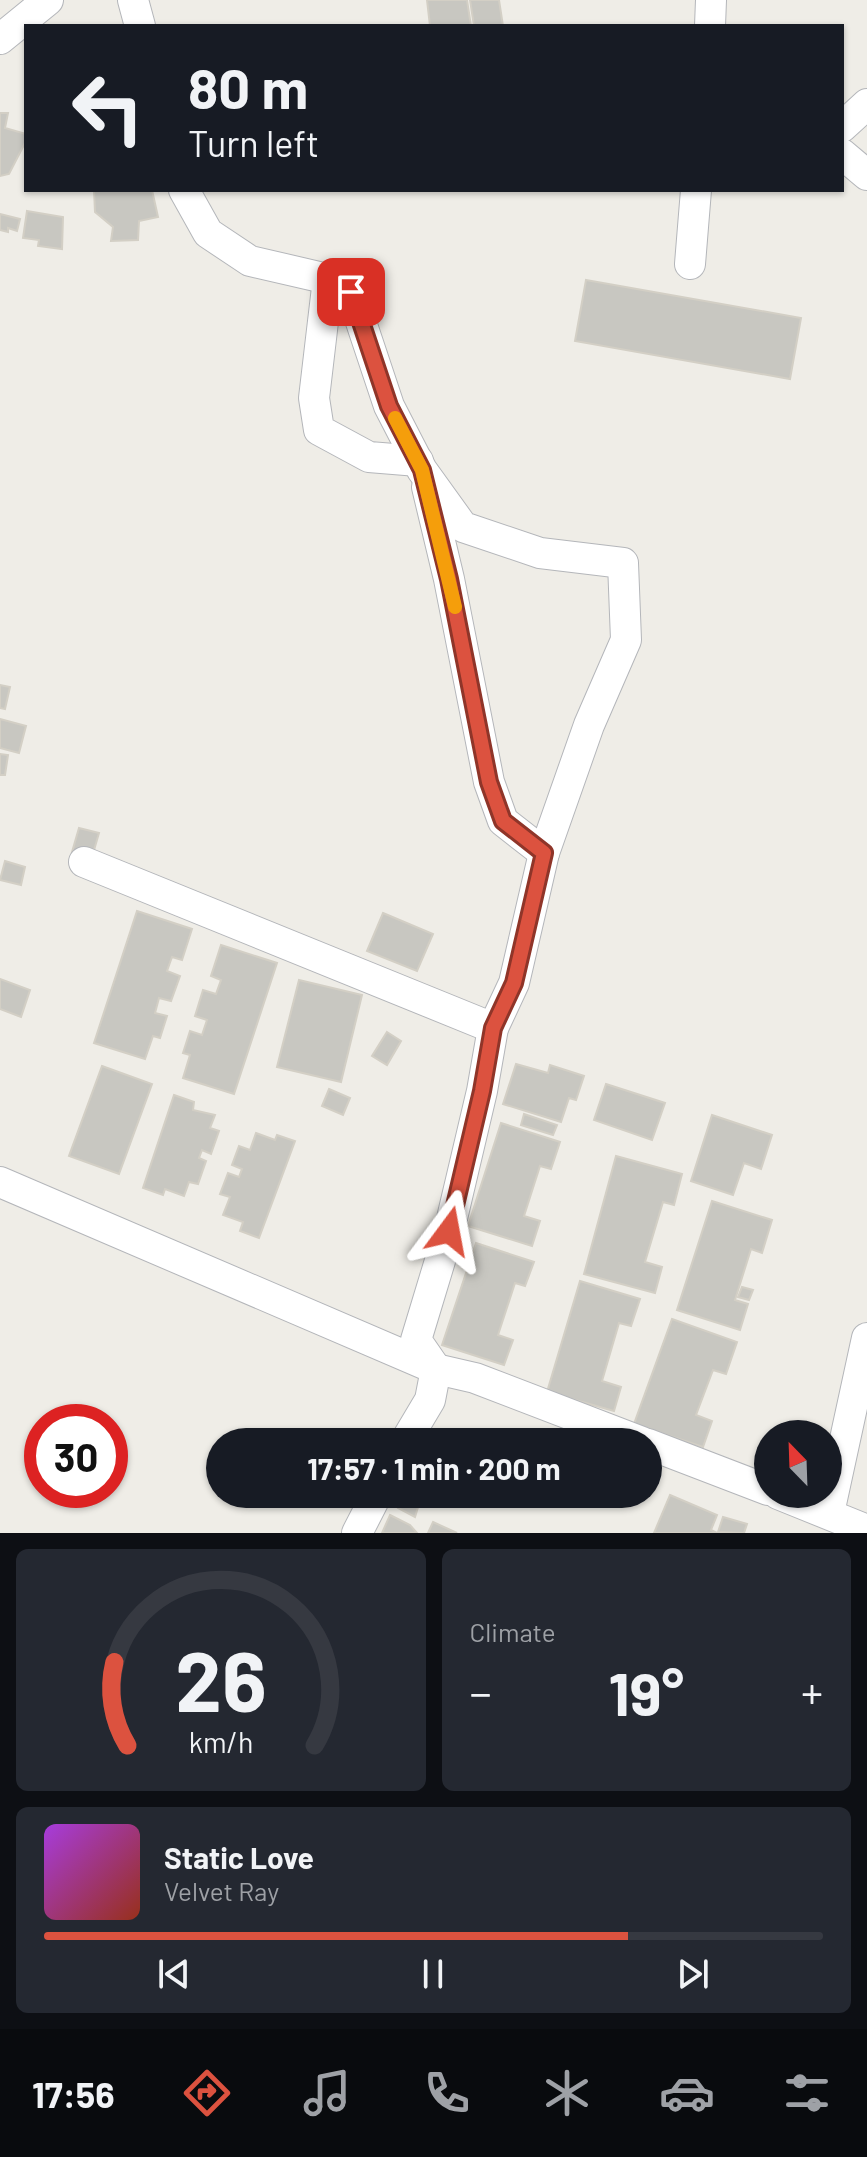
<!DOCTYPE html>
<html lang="en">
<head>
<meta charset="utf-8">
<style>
	:root { --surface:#171b24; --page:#242831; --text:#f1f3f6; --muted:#9ea1a6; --line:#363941; --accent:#dc523f }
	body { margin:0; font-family:Barlow,sans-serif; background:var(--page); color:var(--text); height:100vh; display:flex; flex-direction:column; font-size:30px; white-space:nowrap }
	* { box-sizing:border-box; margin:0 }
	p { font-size:26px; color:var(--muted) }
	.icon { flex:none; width:44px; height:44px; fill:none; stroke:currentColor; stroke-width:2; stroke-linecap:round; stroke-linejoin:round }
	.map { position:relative; height:1533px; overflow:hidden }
	.details { display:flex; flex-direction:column; gap:16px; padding:16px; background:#0d0f14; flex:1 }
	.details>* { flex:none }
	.banner { position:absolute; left:24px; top:24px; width:820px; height:168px; border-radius:0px; box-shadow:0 2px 6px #0004; background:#171b24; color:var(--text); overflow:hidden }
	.needle { width:52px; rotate:337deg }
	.tools { position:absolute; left:754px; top:1420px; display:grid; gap:16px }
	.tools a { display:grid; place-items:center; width:88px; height:88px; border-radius:50%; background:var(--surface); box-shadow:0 2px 6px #0004; font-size:40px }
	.speed { position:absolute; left:24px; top:1404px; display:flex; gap:16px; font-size:40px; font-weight:700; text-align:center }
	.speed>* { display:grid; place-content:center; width:104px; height:104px; border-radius:50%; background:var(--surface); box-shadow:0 2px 6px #0004; line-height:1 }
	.speed .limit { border:12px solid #d22; background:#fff; color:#111 }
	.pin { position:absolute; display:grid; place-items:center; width:68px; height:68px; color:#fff; margin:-34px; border-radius:16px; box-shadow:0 4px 12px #0006 }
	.me { position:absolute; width:88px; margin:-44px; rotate:13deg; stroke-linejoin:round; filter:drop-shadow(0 0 6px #0008) }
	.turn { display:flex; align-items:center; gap:28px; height:168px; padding:0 32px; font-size:36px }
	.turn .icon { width:104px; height:104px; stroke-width:2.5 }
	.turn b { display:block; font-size:56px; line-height:68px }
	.big { font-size:60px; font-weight:700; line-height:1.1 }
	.details .card { flex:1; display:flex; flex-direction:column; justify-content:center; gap:12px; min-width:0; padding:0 28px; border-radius:12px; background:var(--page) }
	.details .dial { align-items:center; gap:0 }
	.dial svg { height:208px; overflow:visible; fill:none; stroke:var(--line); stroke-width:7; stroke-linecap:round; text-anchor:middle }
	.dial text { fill:var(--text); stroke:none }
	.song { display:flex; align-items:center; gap:24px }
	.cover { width:96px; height:96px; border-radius:12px; background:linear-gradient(135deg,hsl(280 70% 55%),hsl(10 70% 35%)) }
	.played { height:8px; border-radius:4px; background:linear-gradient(90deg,var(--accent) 75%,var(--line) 75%) }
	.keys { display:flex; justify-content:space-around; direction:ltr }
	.heat { display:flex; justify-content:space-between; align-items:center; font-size:44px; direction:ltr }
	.details .tiles { flex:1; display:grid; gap:16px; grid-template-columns:1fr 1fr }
	.card:last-child { grid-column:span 2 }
	.trip { position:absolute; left:206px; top:1428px; width:456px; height:80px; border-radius:40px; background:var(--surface); box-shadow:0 2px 6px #0004; font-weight:700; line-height:80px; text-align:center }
	.menu { display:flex; height:128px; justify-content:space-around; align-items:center; background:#090b0e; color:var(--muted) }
	.menu .icon { width:56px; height:56px }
	.menu .selected { color:var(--accent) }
	.menu b { font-size:36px; color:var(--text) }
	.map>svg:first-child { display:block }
	.building { fill:#c8c7c1; stroke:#d3cfc5; stroke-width:2 }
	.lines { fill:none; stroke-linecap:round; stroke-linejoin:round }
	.street-casing { stroke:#b4b6ba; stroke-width:32 }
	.street { stroke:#fff; stroke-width:30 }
	.route-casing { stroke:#8f3529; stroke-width:20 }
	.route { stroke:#dc523f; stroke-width:14 }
	.slow { stroke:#f59e0b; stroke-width:14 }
</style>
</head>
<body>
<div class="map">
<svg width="867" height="1533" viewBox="0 0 867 1533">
	<rect width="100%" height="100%" fill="#efede7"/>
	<g class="building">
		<path d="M 427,0 L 467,0 L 471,26 L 430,26 Z"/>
		<path d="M 470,0 L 499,0 L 503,26 L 474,26 Z"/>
		<path d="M 0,113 L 8,113 L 5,128 L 26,134 L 26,141 L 9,174 L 0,176 Z"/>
		<path d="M 94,190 L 152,190 L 158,217 L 139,221 L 138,240 L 111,241 L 113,227 L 95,212 Z"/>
		<path d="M 27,211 L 63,217 L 62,249 L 38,246 L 39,240 L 23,238 Z"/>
		<path d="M 0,214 L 20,219 L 17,231 L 8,228 L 8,232 L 0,230 Z"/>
		<path d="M 586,280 L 801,318 L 790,379 L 575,341 Z"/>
		<path d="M 0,685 L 10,687 L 5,709 L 0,708 Z"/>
		<path d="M 0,719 L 26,726 L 19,753 L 0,748 Z"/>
		<path d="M 0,754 L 8,755 L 5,775 L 0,775 Z"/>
		<path d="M 79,828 L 99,833 L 92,857 L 72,852 Z"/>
		<path d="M 5,861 L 25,867 L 21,885 L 0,880 Z"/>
		<path d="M 137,911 L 192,929 L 182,960 L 172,957 L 167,971 L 180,976 L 171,1001 L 159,998 L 155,1013 L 167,1016 L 160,1038 L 153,1036 L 145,1059 L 94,1043 Z"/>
		<path d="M 383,913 L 433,934 L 417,971 L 367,951 Z"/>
		<path d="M 221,945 L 277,963 L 234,1094 L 183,1078 L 190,1055 L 183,1053 L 190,1031 L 202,1035 L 207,1020 L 195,1016 L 203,990 L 216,994 L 221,980 L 211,976 Z"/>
		<path d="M 0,979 L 30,990 L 21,1017 L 0,1009 Z"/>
		<path d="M 299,980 L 362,995 L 341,1082 L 277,1067 Z"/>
		<path d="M 387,1032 L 401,1041 L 387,1065 L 372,1056 Z"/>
		<path d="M 516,1064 L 548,1073 L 550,1065 L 584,1076 L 576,1100 L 569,1098 L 561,1122 L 503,1104 Z"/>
		<path d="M 102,1066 L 152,1084 L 119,1174 L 69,1156 Z"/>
		<path d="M 606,1084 L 665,1103 L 652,1140 L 594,1120 Z"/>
		<path d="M 329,1089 L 350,1098 L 343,1115 L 322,1106 Z"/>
		<path d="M 174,1095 L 194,1102 L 193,1110 L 215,1115 L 210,1128 L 219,1131 L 211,1154 L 202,1150 L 199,1158 L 206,1161 L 198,1184 L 189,1182 L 184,1196 L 165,1189 L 163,1195 L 143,1188 Z"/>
		<path d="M 524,1114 L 557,1125 L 553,1135 L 521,1125 Z"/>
		<path d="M 712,1115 L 772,1135 L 761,1169 L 744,1163 L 733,1195 L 691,1181 Z"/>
		<path d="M 501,1123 L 560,1142 L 551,1169 L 540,1166 L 524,1216 L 540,1221 L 532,1246 L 468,1226 Z"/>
		<path d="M 256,1133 L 275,1140 L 277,1135 L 295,1141 L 259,1238 L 240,1231 L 243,1222 L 223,1215 L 230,1197 L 220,1194 L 228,1173 L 239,1177 L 242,1169 L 232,1165 L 239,1146 L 250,1150 Z"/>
		<path d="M 616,1156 L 682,1174 L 674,1205 L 663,1202 L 645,1262 L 662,1267 L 655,1293 L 584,1274 Z"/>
		<path d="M 712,1201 L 772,1220 L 762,1253 L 751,1249 L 735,1300 L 748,1304 L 740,1330 L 677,1310 Z"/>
		<path d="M 476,1243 L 534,1262 L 525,1286 L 515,1283 L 498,1335 L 513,1340 L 504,1365 L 442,1345 Z"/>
		<path d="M 580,1281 L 640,1299 L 631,1326 L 619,1323 L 602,1381 L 621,1387 L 614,1411 L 547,1392 Z"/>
		<path d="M 742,1287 L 753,1290 L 749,1300 L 738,1297 Z"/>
		<path d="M 672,1319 L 737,1342 L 726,1374 L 713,1370 L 696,1415 L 712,1421 L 703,1447 L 634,1424 Z"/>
		<path d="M 670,1495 L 717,1515 L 711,1530 L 717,1533 L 654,1533 Z"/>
		<path d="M 401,1496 L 419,1504 L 415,1517 L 398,1508 Z"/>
		<path d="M 390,1515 L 410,1525 L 417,1533 L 382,1533 Z"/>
		<path d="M 723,1517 L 747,1524 L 744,1533 L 718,1532 Z"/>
		<path d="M 433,1522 L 457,1533 L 428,1533 Z"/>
	</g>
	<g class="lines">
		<defs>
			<g id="street">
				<path d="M 133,0 L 140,26"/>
				<path d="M 710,26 L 711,0"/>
				<path d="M 0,39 L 48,0"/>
				<path d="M 842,127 L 867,104"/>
				<path d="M 842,154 L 867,175"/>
				<path d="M 184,190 L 208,233 L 250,261 L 328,279 L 351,292 L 389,406 L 422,470 L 463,527 L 540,553 L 623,563 L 626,640 L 589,725 L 544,853 L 514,983 L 493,1028"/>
				<path d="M 690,264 L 696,190"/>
				<path d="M 328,279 L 314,398 L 319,430 L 369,457 L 418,461"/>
				<path d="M 427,487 L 449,579 L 489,782 L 503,821 L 544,853"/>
				<path d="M 84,862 L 493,1028 L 482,1091 L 449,1231 L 416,1340 L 436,1369 L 430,1400 L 405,1442"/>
				<path d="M 0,1182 L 436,1369 L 475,1378 L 642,1442"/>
				<path d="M 648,1444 L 768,1490"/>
				<path d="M 778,1494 L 867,1530"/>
				<path d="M 829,1513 L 867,1338"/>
				<path d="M 357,1533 L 377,1494"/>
			</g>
		</defs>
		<use href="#street" class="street-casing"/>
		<use href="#street" class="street"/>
	</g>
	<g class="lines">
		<defs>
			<path id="route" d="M 351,292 L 389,406 L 422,470 L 449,579 L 489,782 L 503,821 L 544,853 L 514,983 L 493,1028 L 482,1091 L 449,1231"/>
		</defs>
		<use href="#route" class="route-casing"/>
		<use href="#route" class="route"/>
		<path class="slow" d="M 395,418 L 422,470 L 455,607"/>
	</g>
</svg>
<div class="tools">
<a><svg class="needle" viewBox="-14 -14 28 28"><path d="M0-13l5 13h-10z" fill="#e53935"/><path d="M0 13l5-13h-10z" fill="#9ea1a6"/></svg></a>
</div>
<div class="speed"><div class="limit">30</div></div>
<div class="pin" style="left:351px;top:292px;background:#d93025"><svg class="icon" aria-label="arrive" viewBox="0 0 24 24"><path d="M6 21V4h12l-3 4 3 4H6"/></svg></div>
<svg class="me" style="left:449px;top:1231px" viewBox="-20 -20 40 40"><path d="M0-17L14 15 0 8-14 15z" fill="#dc523f" stroke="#fff" stroke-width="4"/></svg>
<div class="trip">17:57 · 1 min · 200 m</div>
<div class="banner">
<div class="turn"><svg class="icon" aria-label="left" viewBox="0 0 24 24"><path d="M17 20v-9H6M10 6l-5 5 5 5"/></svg><div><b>80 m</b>Turn left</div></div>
</div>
</div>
<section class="details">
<div class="tiles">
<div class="card dial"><svg viewBox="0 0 100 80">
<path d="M14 69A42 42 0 1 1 86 69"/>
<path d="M14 69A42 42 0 0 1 9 37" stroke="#dc523f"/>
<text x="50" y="56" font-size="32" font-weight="700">26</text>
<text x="50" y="72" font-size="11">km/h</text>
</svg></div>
<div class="card"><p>Climate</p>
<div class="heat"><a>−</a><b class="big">19°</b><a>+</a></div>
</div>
<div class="card">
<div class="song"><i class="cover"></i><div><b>Static Love</b><p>Velvet Ray</p></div></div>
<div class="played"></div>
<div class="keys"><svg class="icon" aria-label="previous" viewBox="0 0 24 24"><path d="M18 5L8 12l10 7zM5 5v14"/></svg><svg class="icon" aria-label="pause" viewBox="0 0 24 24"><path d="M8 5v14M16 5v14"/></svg><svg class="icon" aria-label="next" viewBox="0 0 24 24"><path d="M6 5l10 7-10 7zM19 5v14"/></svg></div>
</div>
</div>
</section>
<nav class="menu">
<b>17:56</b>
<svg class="icon selected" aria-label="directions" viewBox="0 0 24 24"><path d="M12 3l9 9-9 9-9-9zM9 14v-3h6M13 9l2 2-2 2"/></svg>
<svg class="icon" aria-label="music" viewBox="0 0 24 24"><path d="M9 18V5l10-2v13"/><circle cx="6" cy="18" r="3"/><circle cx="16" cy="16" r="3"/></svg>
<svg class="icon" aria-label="phone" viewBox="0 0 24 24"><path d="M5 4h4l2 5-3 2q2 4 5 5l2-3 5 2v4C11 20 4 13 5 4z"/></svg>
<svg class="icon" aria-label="climate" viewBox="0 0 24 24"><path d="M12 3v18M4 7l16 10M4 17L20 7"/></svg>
<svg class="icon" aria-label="car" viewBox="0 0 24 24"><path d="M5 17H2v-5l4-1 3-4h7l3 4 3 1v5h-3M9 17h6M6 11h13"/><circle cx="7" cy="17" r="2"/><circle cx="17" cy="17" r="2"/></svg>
<svg class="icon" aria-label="filters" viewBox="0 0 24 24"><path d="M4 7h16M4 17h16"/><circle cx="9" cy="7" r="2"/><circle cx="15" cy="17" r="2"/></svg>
</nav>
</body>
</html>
